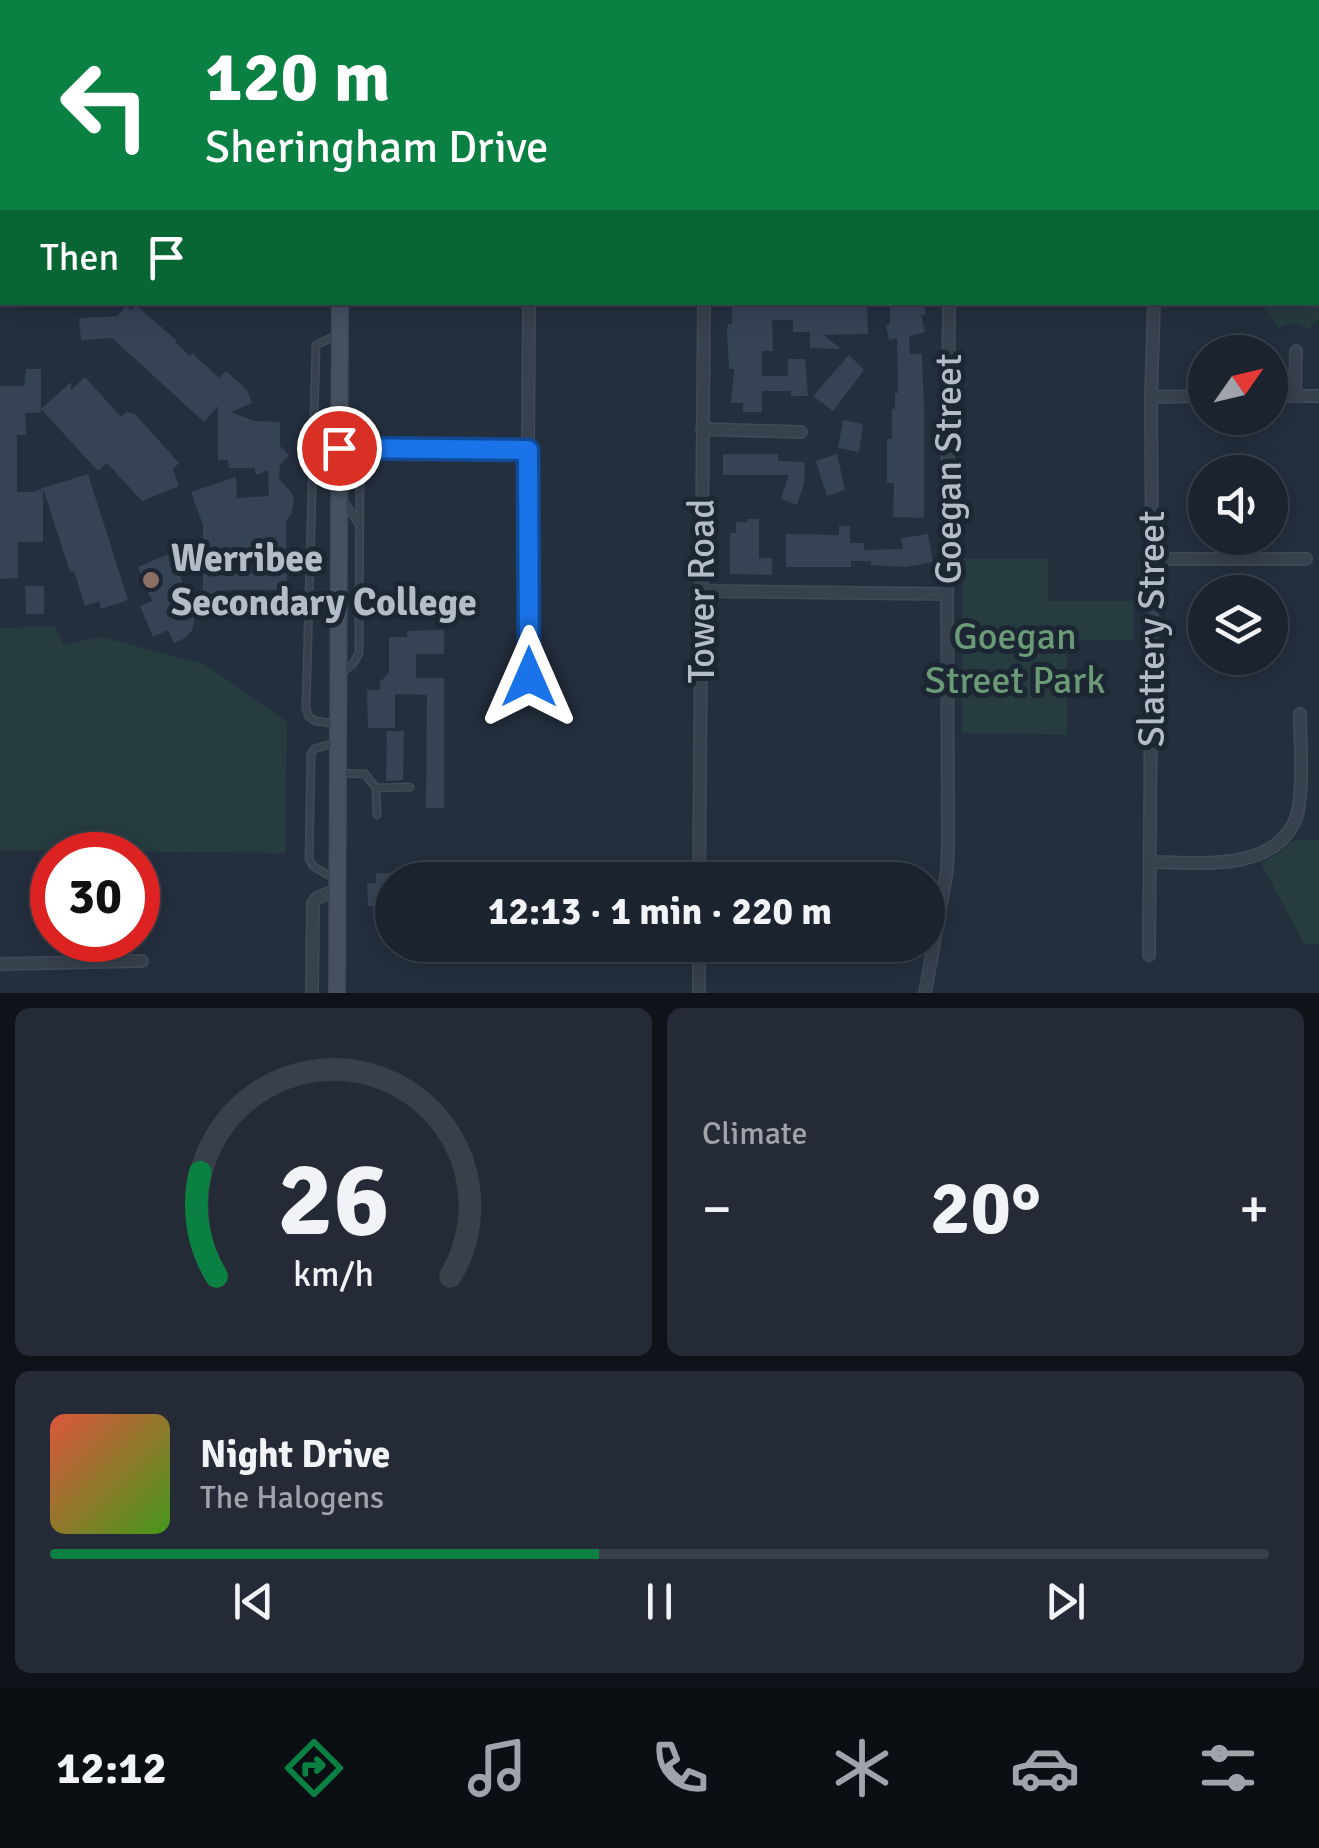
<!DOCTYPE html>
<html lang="en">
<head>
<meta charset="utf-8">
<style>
	:root { --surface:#1b232e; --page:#242b36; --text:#f1f3f6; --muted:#a0a4aa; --line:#39404a; --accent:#0b8043 }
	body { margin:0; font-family:Signika,sans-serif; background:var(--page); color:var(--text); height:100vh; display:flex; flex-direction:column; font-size:38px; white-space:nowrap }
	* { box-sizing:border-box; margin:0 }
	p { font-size:32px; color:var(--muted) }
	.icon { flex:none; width:55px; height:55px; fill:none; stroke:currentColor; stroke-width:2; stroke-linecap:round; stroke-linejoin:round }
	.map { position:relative; height:993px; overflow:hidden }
	.panel { display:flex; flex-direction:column; gap:15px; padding:15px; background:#0f1319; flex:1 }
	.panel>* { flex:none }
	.guide { position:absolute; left:0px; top:0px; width:1320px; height:305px; box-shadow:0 5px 25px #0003,0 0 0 2px var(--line); background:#0b8043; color:#fff; overflow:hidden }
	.needle { width:65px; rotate:56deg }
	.controls { position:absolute; left:1188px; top:335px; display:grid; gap:20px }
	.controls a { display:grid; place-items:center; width:100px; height:100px; border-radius:50%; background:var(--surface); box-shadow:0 5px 25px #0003,0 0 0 2px var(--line); font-size:50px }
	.speed { position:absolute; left:30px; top:832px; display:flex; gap:20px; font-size:50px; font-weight:700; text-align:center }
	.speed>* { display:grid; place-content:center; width:130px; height:130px; border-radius:50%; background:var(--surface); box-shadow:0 5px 25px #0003,0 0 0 2px var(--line); line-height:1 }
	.speed .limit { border:15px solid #d22; background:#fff; color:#111 }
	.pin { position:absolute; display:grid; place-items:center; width:85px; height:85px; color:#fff; margin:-42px; border:5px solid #fff; border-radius:50%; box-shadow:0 2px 10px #0007 }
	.me { position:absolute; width:110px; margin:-55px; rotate:0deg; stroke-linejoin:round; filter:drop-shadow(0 0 8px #0008) }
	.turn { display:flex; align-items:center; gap:35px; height:210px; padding:0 40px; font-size:45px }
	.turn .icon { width:130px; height:130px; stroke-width:2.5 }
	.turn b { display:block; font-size:70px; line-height:85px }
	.then { display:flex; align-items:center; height:95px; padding:0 40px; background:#0003; gap:20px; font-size:38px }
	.big { font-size:75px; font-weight:700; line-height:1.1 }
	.panel .card { flex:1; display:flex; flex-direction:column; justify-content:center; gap:15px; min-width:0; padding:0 35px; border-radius:15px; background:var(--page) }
	.panel .dial { align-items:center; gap:0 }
	.dial svg { height:260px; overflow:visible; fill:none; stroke:var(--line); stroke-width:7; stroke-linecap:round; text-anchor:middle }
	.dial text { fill:var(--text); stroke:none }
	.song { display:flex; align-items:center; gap:30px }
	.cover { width:120px; height:120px; border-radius:15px; background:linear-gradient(135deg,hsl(10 70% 55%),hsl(100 70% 35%)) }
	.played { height:10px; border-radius:5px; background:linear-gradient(90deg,var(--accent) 45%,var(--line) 45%) }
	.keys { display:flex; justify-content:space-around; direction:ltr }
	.heat { display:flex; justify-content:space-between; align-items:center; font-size:55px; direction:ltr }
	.panel .tiles { flex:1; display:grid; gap:15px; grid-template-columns:1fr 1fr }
	.card:last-child { grid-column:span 2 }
	.trip { position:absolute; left:375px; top:862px; width:570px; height:100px; border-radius:50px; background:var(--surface); box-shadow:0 5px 25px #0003,0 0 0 2px var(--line); font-weight:700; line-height:100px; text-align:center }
	.tab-bar { display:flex; height:160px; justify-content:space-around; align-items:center; background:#0b0e12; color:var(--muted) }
	.tab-bar .icon { width:70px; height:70px }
	.tab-bar .selected { color:var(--accent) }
	.tab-bar b { font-size:45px; color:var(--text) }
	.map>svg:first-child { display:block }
	.green { fill:#263c3f }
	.building { fill:#364354 }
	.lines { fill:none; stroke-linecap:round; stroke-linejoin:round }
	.lane-casing { stroke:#414a57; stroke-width:9 }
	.street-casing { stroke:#414a57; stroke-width:14 }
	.secondary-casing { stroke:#414a57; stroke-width:18 }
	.lane { stroke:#38414e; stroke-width:6 }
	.street { stroke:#38414e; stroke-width:11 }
	.secondary { stroke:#465061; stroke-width:15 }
	.route-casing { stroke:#114b97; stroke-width:25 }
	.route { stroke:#1a73e8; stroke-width:18 }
	.education-dot { fill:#8d6e63; stroke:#1d2633; stroke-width:4 }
	.labels { text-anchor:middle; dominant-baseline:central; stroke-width:10; stroke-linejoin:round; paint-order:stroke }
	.street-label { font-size:38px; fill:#b4bcc9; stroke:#1d2633 }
	.poi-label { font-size:38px; font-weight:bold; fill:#b4bcc9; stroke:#1d2633; text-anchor:start }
	.park-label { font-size:38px; fill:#6b9a76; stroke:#1d2633 }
</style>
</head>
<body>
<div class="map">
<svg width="1319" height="993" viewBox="0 0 1319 993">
	<rect width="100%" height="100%" fill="#242f3e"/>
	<g class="green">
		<path d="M 1319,229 L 1319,319 L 1308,329 C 1299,322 1289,322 1279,328 L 1260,303 L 1318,302 Z"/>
		<path d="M 962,559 L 1048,559 L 1048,601 L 1134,601 L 1134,640 L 1067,640 L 1067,735 L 962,733 Z"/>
		<path d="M 55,626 L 63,644 L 102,637 L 206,665 L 287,722 L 285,853 L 0,850 L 0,628 Z"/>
		<path d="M 1293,840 L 1319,840 L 1319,944 L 1304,944 L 1261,863 L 1277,854 Z"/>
	</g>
	<g class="building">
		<path d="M 732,302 L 766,302 L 766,304 L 867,302 L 868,334 L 823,335 L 841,349 L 810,348 L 810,332 L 793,332 L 793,320 L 772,320 L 773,351 L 762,351 L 762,376 L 788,376 L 788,359 L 805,359 L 808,396 L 791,396 L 791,391 L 762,391 L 762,412 L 743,412 L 743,403 L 731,403 L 734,369 L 729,369 L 727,330 L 728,324 L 732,324 Z"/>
		<path d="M 890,302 L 925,302 L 925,315 L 921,315 L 925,332 L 909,336 L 910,354 L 922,354 L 924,409 L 924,518 L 893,517 L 894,483 L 887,483 L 887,439 L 892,439 L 892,409 L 895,409 L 895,393 L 898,393 L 897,338 L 889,340 L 886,325 L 890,324 Z"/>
		<path d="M 136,305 L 177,341 L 175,342 L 190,356 L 192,353 L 219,378 L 226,371 L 247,390 L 252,403 L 231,412 L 254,421 L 280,422 L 280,446 L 289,455 L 280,465 L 279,479 L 292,493 L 294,501 L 292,512 L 286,521 L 287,590 L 226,590 L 225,595 L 203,595 L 203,525 L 191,492 L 236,477 L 237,498 L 269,496 L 268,470 L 257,475 L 254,468 L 229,468 L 228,460 L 218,460 L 218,406 L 204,422 L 112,338 L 81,340 L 79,318 L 117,316 L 126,306 L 131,311 Z"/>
		<path d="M 849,355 L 864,370 L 833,411 L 813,396 Z"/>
		<path d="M 26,369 L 41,369 L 41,413 L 25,413 L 26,435 L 17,435 L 17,492 L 33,492 L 43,488 L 43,542 L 18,542 L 18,578 L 0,579 L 0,386 L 24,386 Z"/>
		<path d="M 85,377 L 121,417 L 126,412 L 135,414 L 179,463 L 173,469 L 179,486 L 142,501 L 107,463 L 98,471 L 41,409 L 71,382 L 71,390 Z"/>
		<path d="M 843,420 L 863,424 L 859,452 L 838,448 Z"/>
		<path d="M 723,454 L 778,454 L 778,461 L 805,462 L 804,484 L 797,505 L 781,499 L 789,475 L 723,475 Z"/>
		<path d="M 837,454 L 845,490 L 827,496 L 816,461 Z"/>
		<path d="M 88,474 L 128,600 L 101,609 L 99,601 L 85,606 L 74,571 L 70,572 L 43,488 Z"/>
		<path d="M 747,519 L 759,519 L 759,558 L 772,558 L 772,575 L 730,574 L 730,533 L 736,533 L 736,522 L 747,522 Z"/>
		<path d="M 839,526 L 850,526 L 850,543 L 864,543 L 864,550 L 903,549 L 901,538 L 928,534 L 933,562 L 906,567 L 871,565 L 871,561 L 851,561 L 851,567 L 786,567 L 786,534 L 839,535 Z"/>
		<path d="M 169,554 L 195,608 L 194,624 L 191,632 L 185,638 L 174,643 L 168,630 L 153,637 L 140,606 L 152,601 L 138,567 Z"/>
		<path d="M 25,586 L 44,586 L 44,614 L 26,614 Z"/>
		<path d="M 444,630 L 444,654 L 416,654 L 416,678 L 444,678 L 444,808 L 426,808 L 427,695 L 395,694 L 395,728 L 368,728 L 367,690 L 380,690 L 380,682 L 389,673 L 389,637 L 407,637 L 407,631 Z"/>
		<path d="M 387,731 L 404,731 L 403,780 L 386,781 Z"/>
		<path d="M 376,873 L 392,873 L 392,905 L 368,906 L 367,883 L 376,883 Z"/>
	</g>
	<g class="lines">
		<defs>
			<g id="lane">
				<path d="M 311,470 L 339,470"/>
				<path d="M 343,500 L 358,523"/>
				<path d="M 340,674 L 353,664 L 359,653 L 360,450"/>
				<path d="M 336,724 L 316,721 L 309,717 L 306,708 L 316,345 L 339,334"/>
				<path d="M 334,743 L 314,749 L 311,754 L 309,859 L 313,866 L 336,880"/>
				<path d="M 338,773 L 365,774 L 376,788 L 410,787"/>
				<path d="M 376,788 L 377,815"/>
			</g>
			<g id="street">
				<path d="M 56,2 L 61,0"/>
				<path d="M 704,2 L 704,0"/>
				<path d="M 0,30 L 2,29"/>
				<path d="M 1318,134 L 1319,132"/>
				<path d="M 1270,396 L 1319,396"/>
				<path d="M 1295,396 L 1296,351"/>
				<path d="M 1151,397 L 1205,396"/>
				<path d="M 702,429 L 801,432"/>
				<path d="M 339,448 L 528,449 L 529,677"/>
				<path d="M 528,449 L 529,302"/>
				<path d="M 1152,559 L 1306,559"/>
				<path d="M 701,591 L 947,594"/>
				<path d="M 1150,862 C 1195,862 1269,873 1294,823 C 1305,803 1300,739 1300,714"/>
				<path d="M 699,880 L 704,302"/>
				<path d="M 1149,955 L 1152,559 L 1151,397 L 1154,302"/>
				<path d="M 0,964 L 142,961"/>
				<path d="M 312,993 L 313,903 L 317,898 L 337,890"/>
				<path d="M 699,993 L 699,945"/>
				<path d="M 925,993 L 947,871 L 948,845 L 947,565 L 949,302"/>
			</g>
			<g id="secondary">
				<path d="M 337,0 L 337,2"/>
				<path d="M 337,993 L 340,302"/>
			</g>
		</defs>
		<use href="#lane" class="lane-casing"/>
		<use href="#street" class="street-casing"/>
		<use href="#secondary" class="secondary-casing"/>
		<use href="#lane" class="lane"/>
		<use href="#street" class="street"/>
		<use href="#secondary" class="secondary"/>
	</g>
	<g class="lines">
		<defs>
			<path id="route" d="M 339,448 L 528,450 L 529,677"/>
		</defs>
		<use href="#route" class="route-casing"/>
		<use href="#route" class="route"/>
	</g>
	<circle class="education-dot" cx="151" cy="580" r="10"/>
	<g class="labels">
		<g class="street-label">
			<text transform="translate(948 469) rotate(-90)">Goegan Street</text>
			<text transform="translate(701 591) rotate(-90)">Tower Road</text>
			<text transform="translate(1151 629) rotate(-90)">Slattery Street</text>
		</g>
		<g class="poi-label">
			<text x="171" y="558">Werribee<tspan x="171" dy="44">Secondary College</tspan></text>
		</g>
		<g class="park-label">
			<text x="1015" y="636">Goegan<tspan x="1015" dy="44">Street Park</tspan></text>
		</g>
	</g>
</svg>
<div class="controls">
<a><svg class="needle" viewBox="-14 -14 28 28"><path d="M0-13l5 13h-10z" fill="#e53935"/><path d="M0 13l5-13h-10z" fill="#a0a4aa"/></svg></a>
<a><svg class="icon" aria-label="sound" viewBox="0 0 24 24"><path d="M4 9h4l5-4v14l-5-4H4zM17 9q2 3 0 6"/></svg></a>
<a><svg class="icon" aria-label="layers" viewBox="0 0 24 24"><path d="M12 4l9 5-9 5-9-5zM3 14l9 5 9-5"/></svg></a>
</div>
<div class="speed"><div class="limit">30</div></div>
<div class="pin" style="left:339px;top:448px;background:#d93025"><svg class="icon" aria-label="arrive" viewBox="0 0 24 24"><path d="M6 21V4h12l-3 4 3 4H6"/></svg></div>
<svg class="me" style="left:529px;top:677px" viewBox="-20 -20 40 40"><path d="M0-17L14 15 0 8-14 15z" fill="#1a73e8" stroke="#fff" stroke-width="4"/></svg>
<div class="trip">12:13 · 1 min · 220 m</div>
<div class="guide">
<div class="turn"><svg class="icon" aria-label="left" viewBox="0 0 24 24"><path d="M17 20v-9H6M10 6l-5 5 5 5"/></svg><div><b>120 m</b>Sheringham Drive</div></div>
<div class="then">Then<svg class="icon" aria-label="arrive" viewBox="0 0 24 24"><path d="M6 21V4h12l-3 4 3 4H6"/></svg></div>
</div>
</div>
<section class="panel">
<div class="tiles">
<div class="card dial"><svg viewBox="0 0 100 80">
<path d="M14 69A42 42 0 1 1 86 69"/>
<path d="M14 69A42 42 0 0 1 9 37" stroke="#0b8043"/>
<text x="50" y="56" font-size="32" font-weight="700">26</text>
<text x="50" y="72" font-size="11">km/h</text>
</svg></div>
<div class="card"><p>Climate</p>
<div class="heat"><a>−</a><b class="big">20°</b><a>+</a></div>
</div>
<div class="card">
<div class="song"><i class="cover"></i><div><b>Night Drive</b><p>The Halogens</p></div></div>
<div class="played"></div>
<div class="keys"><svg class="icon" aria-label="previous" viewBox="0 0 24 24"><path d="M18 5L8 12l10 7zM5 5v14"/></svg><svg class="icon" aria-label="pause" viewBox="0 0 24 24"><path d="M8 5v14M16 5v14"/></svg><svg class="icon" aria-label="next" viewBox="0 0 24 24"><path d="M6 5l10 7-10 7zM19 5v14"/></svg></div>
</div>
</div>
</section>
<nav class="tab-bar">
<b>12:12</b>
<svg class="icon selected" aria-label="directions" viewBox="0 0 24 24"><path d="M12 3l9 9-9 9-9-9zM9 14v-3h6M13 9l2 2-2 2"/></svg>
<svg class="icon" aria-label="music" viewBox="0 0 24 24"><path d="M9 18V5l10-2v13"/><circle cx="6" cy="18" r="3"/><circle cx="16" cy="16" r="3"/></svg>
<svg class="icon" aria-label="phone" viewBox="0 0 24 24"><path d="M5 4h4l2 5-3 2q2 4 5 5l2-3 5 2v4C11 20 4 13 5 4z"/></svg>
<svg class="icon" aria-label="climate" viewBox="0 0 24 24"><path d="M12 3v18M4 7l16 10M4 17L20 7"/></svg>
<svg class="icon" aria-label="car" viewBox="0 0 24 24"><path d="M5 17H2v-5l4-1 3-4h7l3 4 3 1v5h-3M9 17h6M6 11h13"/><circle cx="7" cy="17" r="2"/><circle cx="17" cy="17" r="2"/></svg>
<svg class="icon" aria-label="filters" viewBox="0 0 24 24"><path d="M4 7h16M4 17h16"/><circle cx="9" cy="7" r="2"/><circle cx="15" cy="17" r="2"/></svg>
</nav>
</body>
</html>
